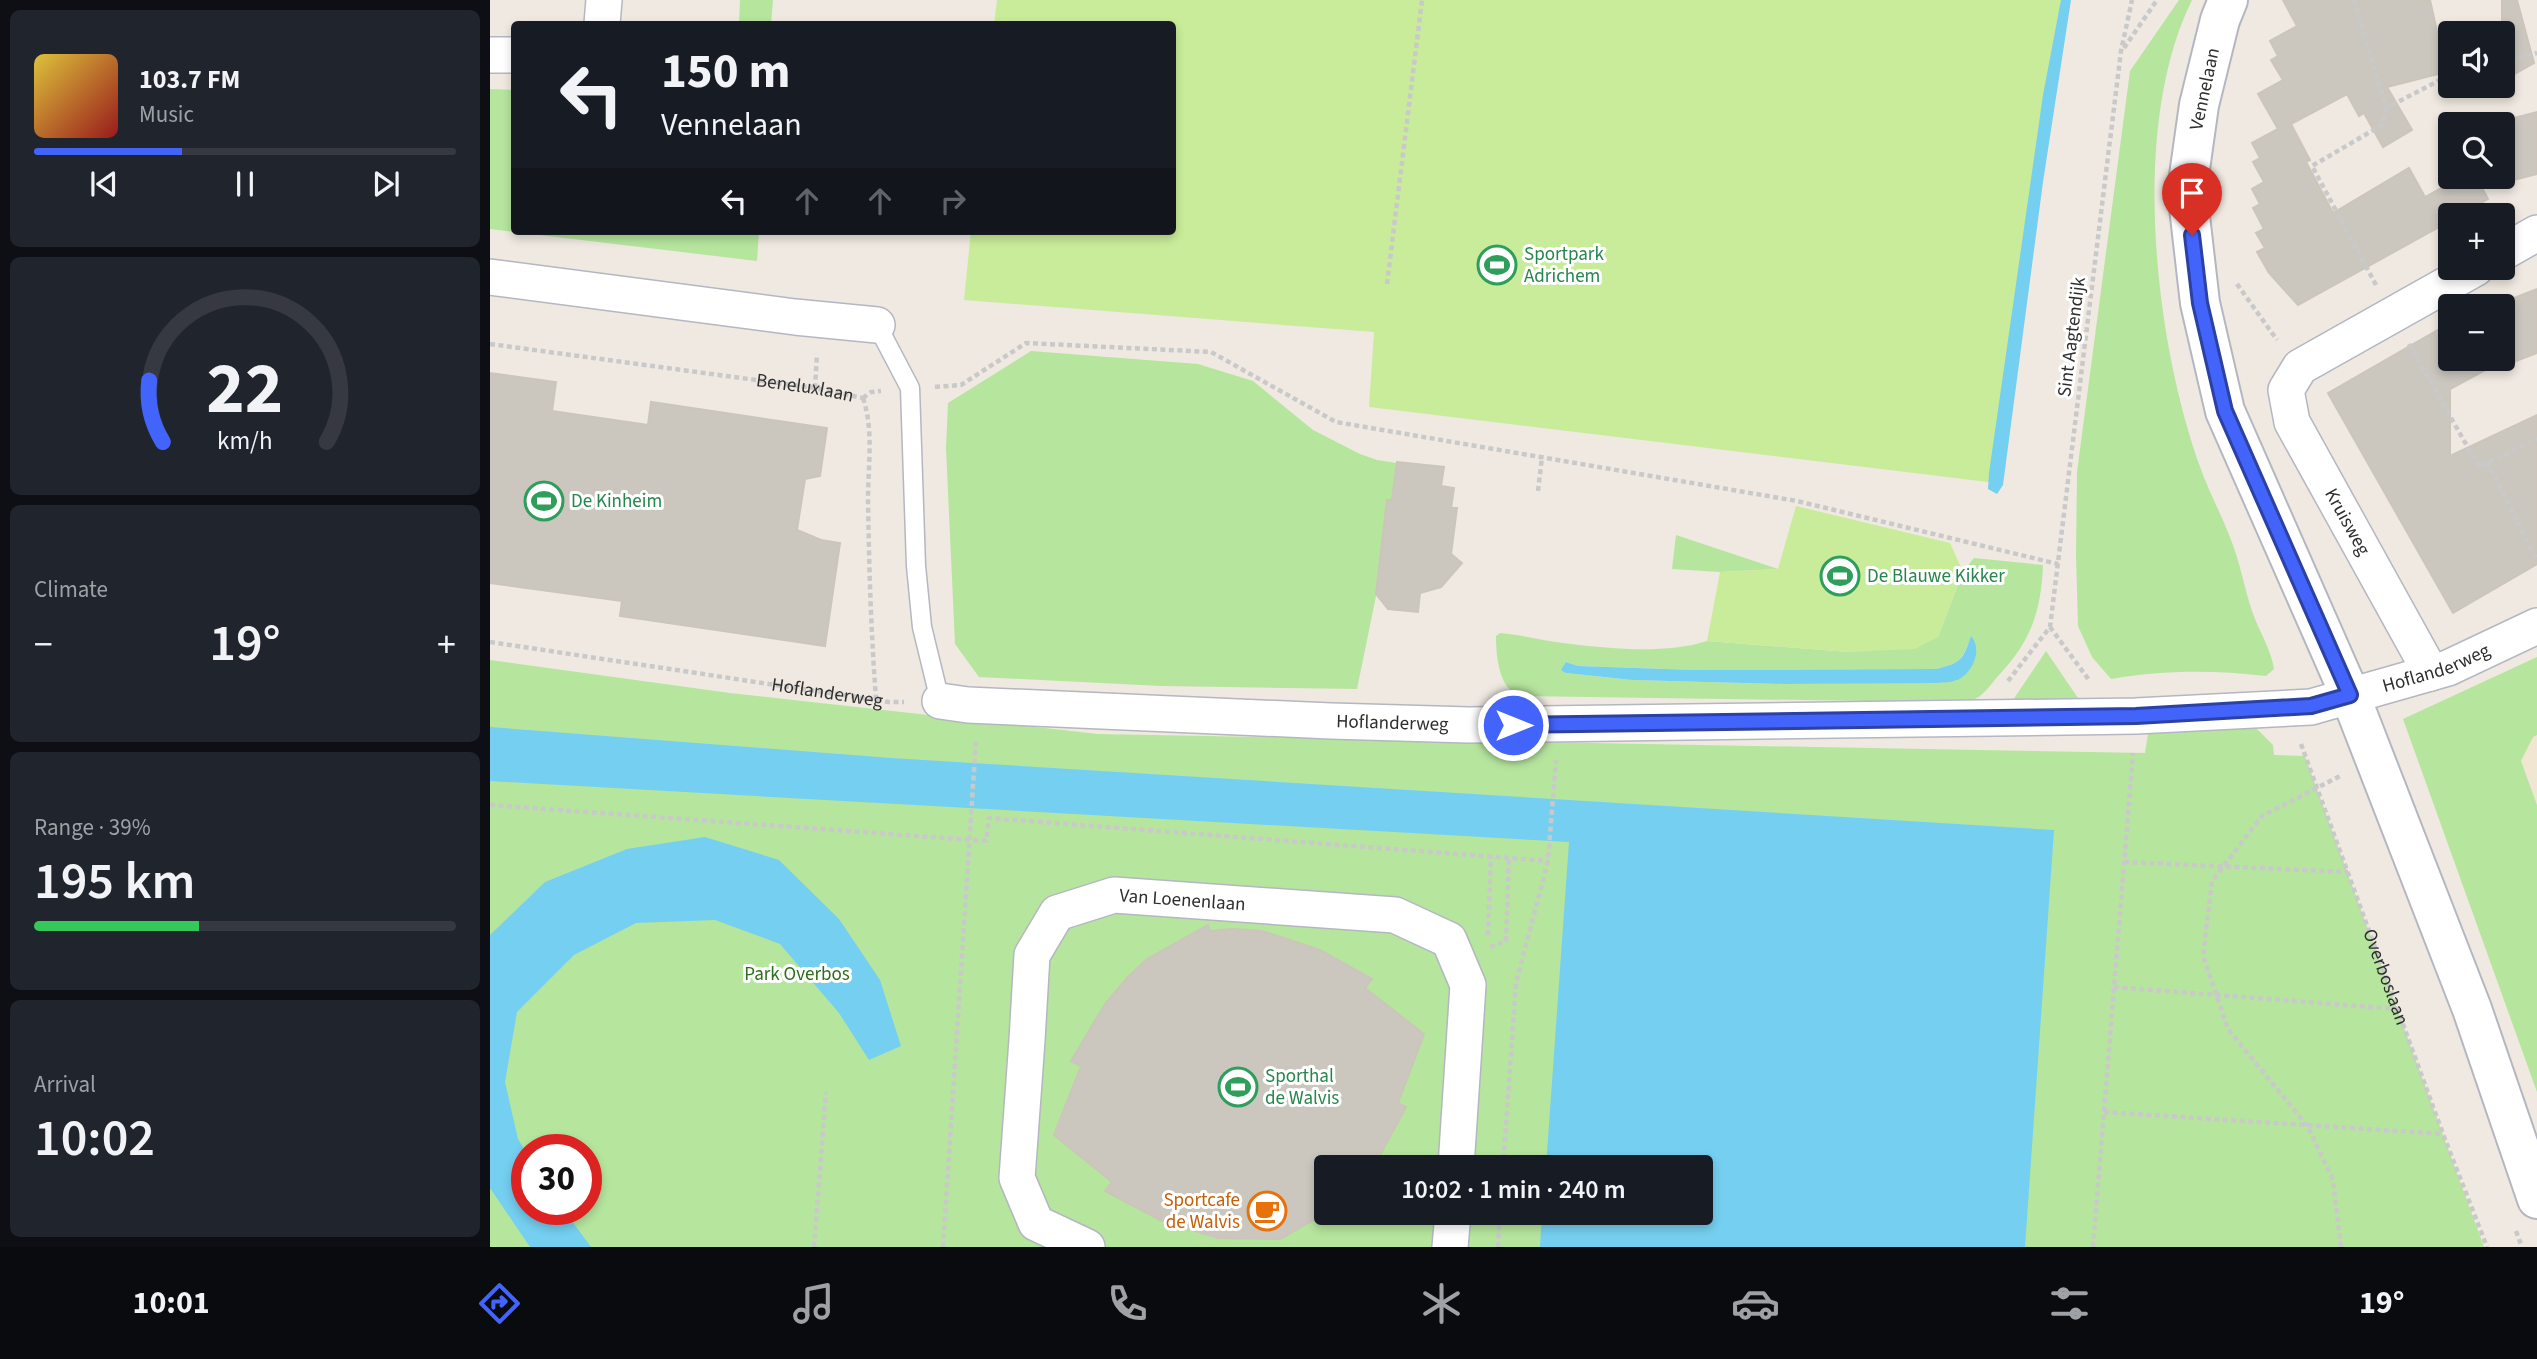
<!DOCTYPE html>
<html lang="en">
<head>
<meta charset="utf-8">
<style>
	:root { --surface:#171b24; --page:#20242c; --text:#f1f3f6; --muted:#9ea1a6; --line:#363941; --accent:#4264fb }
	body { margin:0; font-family:"Source Sans 3",sans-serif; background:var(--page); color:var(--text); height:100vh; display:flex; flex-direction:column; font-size:26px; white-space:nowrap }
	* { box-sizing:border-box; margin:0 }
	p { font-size:23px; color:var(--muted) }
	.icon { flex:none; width:38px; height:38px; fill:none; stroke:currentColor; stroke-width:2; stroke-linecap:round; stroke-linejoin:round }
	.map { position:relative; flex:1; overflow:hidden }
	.sheet { display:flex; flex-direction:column; gap:10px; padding:10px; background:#0d0f14; width:490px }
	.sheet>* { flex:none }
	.top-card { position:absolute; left:21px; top:21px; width:665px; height:214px; border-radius:7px; box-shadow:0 4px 10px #0003; background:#171b24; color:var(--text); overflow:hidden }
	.buttons { position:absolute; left:1948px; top:21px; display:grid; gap:14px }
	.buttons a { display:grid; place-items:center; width:77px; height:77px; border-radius:7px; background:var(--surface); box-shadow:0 4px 10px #0003; font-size:35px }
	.speed { position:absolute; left:21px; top:1134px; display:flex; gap:14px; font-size:35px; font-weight:700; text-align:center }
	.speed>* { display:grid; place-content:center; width:91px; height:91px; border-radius:50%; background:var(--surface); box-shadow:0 4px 10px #0003; line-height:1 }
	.speed .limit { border:10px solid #d22; background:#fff; color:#111 }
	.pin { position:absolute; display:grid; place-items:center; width:60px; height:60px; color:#fff; margin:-72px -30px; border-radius:50% 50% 50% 0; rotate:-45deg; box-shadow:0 0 7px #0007 }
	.pin .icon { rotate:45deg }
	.me { position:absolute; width:77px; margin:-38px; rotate:90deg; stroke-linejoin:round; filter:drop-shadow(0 0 5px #0008) }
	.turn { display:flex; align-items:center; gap:24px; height:147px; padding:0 35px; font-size:32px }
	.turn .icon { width:91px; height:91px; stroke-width:2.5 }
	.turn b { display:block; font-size:49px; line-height:60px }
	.lanes { display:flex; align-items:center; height:66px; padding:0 35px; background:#0003; justify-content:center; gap:35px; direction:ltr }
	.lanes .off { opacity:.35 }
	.big { font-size:52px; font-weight:600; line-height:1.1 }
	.sheet .widget { flex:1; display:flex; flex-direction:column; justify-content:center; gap:10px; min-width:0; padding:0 24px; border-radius:10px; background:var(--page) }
	.sheet .dial { align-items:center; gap:0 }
	.dial svg { height:182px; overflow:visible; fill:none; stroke:var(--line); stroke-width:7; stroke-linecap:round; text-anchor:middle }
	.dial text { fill:var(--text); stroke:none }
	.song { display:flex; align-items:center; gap:21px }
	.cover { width:84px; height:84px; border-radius:10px; background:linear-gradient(135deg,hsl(50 70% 55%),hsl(0 70% 35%)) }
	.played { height:7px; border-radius:4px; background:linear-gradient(90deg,var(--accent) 35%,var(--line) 35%) }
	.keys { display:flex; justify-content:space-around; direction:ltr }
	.heat { display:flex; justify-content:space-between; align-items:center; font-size:38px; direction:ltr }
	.charge { height:10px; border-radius:5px; background:linear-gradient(90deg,#34c759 39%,var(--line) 0) }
	.trip { position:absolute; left:824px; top:1155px; width:399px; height:70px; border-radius:7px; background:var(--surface); box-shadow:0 4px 10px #0003; font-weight:600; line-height:70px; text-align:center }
	.menu { display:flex; height:112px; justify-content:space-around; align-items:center; background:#090b0e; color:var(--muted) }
	.menu .icon { width:49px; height:49px }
	.menu .current { color:var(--accent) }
	.menu b { font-size:32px; color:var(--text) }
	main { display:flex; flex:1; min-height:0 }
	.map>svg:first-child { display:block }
	.education { fill:#f0e6d1 }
	.green { fill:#b6e59e; fill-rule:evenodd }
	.pitch { fill:#c9ec9a }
	.water { fill:#75cff0 }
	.building { fill:#cbc7bf; stroke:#cbc5ba; stroke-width:2 }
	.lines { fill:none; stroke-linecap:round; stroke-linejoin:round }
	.lane-casing { stroke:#b4b7c1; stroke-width:21 }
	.street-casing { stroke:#b4b7c1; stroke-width:38 }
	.secondary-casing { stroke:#b4b7c1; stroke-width:42 }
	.path { stroke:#c9c9c9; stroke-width:4.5; stroke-dasharray:5 3.5; stroke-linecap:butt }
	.lane { stroke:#fff; stroke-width:18 }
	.street { stroke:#fff; stroke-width:35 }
	.secondary { stroke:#fff; stroke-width:38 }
	.route-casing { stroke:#2b41a3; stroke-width:18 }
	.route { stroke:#4264fb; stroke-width:12 }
	.labels { text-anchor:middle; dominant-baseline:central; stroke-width:6; stroke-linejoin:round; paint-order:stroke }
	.street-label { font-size:19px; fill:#2e2e2e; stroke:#fff }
	.leisure-label { font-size:19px; fill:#27864d; stroke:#fff; text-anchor:start }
	.park-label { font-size:19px; fill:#2c6e1b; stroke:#fff }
	.food-label { font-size:19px; fill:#c56008; stroke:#fff; text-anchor:end }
</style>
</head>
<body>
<main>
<section class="sheet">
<div class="widget">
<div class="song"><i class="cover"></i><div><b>103.7 FM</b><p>Music</p></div></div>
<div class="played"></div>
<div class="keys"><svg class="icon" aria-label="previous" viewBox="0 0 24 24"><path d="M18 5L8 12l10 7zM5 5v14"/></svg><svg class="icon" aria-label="pause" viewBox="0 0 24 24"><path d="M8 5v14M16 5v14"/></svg><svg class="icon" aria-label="next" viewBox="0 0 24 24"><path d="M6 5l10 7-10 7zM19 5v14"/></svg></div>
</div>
<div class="widget dial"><svg viewBox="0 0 100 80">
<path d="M14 69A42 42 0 1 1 86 69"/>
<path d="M14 69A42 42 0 0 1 8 42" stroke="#4264fb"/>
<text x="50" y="56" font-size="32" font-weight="700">22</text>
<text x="50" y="72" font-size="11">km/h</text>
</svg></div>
<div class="widget"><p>Climate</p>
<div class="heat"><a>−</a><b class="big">19°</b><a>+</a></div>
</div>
<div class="widget"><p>Range · 39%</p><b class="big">195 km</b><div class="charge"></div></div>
<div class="widget"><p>Arrival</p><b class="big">10:02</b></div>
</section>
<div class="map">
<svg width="2047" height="1247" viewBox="0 0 2047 1247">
	<rect width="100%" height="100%" fill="#efe9e1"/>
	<path class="education" d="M 2047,670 L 2047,805 L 2031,761 Z"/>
	<g class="green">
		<path d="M 250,0 L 283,0 L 281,24 L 249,24 Z"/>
		<path d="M 1689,0 L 1702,0 C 1640,125 1664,336 1709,464 C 1719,493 1734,519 1744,548 C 1752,571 1756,596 1765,619 C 1772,636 1781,651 1784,669 L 1776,676 C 1724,670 1672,670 1621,679 L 1602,657 L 1588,626 L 1586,555 L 1587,472 L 1640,71 Z"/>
		<path d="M 0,89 L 24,90 L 24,231 L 269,231 L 267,261 L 0,229 Z"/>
		<path d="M 541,351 L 708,364 L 763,381 L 823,430 L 870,454 L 887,460 L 913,464 L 867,689 L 671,686 L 489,677 L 465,644 L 456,448 L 458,403 Z"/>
		<path d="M 1186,535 L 1288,569 L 1230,572 L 1182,569 Z"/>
		<path d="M 1484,558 L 1553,565 C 1551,612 1541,641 1509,675 C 1502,683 1495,693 1487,698 C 1464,712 1404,702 1376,701 C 1262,699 1148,698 1034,696 C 1030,695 1026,695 1023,692 C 1008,682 1006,652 1006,636 L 1010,633 C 1034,635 1057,642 1081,644 C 1122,649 1177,654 1217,641 L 1359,652 L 1448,637 L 1473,572 ZM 1481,637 C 1482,640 1485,644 1486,647 C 1488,658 1474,675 1465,681 L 1294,684 L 1142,680 L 1076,673 L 1076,662 L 1088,666 L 1205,670 L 1446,669 C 1470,663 1472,661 1481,637 Z"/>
		<path d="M 1556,651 L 1590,701 L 1523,700 Z"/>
		<path d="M 2047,657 L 2047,735 L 2043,737 L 2031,761 L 2047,805 L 2047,1092 L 1913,719 Z"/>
		<path d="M 0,660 L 240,693 L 608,734 L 1655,753 L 1658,734 L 1692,719 L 1766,728 L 1783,745 L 1784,755 L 1815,756 L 1994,1247 L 0,1247 ZM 37,1150 L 96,1150 L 96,1209 L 37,1209 ZM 836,1167 L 1211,1167 L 1211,1213 L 836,1213 Z"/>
	</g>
	<g class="pitch">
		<path d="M 507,0 L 1578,0 L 1506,483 L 879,407 L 884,332 L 474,300 L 481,231 L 682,231 L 682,24 L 504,24 Z"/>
		<path d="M 1306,506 L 1460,543 L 1473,572 L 1448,637 L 1425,649 L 1359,652 L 1217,641 L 1230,572 L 1288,569 Z"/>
	</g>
	<g class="water">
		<path d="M 1571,0 L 1581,0 L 1553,182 L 1513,485 L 1507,494 L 1498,489 L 1499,473 L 1553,95 Z"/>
		<path d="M 1481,636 C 1494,650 1481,677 1464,681 C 1459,683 1452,682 1447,683 L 1294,684 L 1142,680 L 1076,673 L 1071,670 L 1076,662 L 1088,666 L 1205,670 L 1446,669 C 1471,663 1473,660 1481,636 Z"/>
		<path d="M 0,727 L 401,758 L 1564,830 L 1535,1247 L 1050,1247 L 1052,1213 L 1211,1213 L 1211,1167 L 1056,1167 L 1079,842 L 0,781 Z"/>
		<path d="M 215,837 L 289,860 L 349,919 L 390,980 L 411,1046 L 379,1060 L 349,1013 L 290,944 L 225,920 L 146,923 L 84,955 L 27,1012 L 15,1082 L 28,1139 L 37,1154 L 37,1209 L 73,1209 L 101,1247 L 40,1247 L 0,1188 L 0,935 L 55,882 L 137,849 Z"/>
	</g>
	<g class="building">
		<path d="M 1793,0 L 1940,0 L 1956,72 L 1897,87 L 1922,130 L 1893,147 L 1874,113 L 1869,116 L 1857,94 L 1801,124 L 1820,160 L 1816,162 L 1843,213 L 1919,168 L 1935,197 L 1971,177 L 2012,177 L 2012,124 L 2001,124 L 2047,112 L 2047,174 L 1992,188 L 1998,199 L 1971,215 L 1960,215 L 1960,221 L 1808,305 L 1779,273 L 1767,252 L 1775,248 L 1766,233 L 1774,229 L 1763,208 L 1770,204 L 1762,189 L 1774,182 L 1763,162 L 1770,158 L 1762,143 L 1788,129 L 1768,94 L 1793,80 L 1781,60 L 1788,56 L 1780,41 L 1807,26 Z"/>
		<path d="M 2012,0 L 2027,0 L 2044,63 L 2012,81 Z"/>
		<path d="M 2047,289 L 2047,353 L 2021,363 L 2019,357 L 1960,389 L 1960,456 L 2047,415 L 2047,564 L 1963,613 L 1838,393 L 1960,323 L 1960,359 L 2012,359 L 2012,306 L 1989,306 L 2008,296 L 2011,303 Z"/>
		<path d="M 0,373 L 66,382 L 62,411 L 158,425 L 161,402 L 337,428 L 330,476 L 315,479 L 307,530 L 331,540 L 350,543 L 335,646 L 130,616 L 132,601 L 0,583 Z"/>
		<path d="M 907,462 L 954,467 L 951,486 L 964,488 L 961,508 L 967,508 L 961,554 L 972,563 L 951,587 L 930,593 L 928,612 L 898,609 L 886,594 L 897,500 L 902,500 Z"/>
		<path d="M 718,925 L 720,931 L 742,929 L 772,931 L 830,950 L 882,979 L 875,988 L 934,1034 L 908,1103 L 916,1107 L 889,1157 L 881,1167 L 836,1167 L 836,1213 L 790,1239 L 728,1238 L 670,1220 L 615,1191 L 622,1182 L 564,1135 L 591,1066 L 581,1061 L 615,1004 L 637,978 L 657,959 Z"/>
	</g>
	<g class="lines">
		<defs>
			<path id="lane" d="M 387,325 L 420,388 L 426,566 L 432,627 L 450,701"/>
			<g id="street">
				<path d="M 112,24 L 114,0"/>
				<path d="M 0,55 L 24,55"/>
				<path d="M 2012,253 L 2047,233"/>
				<path d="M 0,277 L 305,317 L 387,325"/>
				<path d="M 1941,673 L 1802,422 L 1796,390 L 1810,367 L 1986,268"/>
				<path id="s4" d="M 450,701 L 478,705 L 841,721 L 979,725 L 1646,716 L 1821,707 L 1958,668 L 2047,626"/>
				<path id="s5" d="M 597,1247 L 546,1223 L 527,1178 L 537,1040 L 542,955 L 567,913 L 624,895 L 905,915 L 959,940 L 978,985 L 966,1167"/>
				<path d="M 960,1247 L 963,1213"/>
			</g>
			<path id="secondary" d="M 1738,0 L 1730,20 L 1709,105 L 1697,190 L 1710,303 L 1735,411 L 1860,695 L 1982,1009 L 2047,1199"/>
		</defs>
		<use href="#lane" class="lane-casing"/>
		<use href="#street" class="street-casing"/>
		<use href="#secondary" class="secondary-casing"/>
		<g class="path">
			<path d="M 1864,0 L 1896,108 L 1960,75"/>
			<path d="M 1634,48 L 1667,0"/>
			<path d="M 2012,62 L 2047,53"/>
			<path d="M 897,284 L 932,0"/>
			<path d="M 1747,284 L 1787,340"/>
			<path d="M 1886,285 L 1822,166 L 1892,125 L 1896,108"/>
			<path id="s1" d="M 0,344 L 325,388 L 373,398"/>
			<path d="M 1919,344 L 1989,467 L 2047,438"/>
			<path d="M 445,387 L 471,385 L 536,343 L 721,352 L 846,422 L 1307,501 L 1568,564"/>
			<path d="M 325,388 L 327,354"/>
			<path d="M 373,398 L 381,392 L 391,391"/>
			<path d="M 373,398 C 384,431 378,465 378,499 C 379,566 381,633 386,699"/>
			<path d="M 1997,462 L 2047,560"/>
			<path d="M 1048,491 L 1052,457"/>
			<path d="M 1560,627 L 1599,680"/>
			<path id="s2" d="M 0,642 L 399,702 L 414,702"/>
			<path d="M 1518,681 L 1560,627 L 1631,51 L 1642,0"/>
			<path id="s3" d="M 1811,744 L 1953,1134 L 1997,1247"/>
			<path d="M 0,805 L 496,841 L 499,818 L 1058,861"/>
			<path d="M 1634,862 L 1858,872"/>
			<path d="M 998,935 L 1001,856"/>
			<path d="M 1000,947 L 1016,941 L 1019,857"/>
			<path d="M 1624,987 L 1907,1009"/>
			<path d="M 1614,1112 L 1953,1134"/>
			<path d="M 1013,1167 L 1026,983 L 1058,861 L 1066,760"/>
			<path d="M 2026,1231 L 2032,1247"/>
			<path d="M 324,1247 L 336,1092"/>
			<path d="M 453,1247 L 486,740"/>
			<path d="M 1008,1247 L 1010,1213"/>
			<path d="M 1603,1247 L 1643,753"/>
			<path d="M 1851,1247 L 1843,1180 L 1818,1127 L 1738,1029 L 1713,956 L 1722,881 L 1772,816 L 1852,775"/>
		</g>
		<use href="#lane" class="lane"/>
		<use href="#street" class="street"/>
		<use href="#secondary" class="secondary"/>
	</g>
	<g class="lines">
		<defs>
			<path id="route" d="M 1023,725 L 1646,716 L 1821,706 L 1860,695 L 1735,411 L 1710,303 L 1702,235"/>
		</defs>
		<use href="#route" class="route-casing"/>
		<use href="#route" class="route"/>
	</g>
	<defs>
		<symbol id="stadium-ring" viewBox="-11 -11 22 22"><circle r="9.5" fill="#fff" stroke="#2e9e5b" stroke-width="1.5"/><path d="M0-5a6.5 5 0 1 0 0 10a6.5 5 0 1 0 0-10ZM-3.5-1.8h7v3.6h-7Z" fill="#2e9e5b"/></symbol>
		<symbol id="cafe-ring" viewBox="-11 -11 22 22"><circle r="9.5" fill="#fff" stroke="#e8710a" stroke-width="1.5"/><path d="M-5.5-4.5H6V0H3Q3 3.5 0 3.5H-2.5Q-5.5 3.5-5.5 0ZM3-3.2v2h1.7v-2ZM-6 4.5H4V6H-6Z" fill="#e8710a"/></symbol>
	</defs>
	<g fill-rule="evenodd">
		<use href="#stadium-ring" x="985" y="243" width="44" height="44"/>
		<use href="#stadium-ring" x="32" y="479" width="44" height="44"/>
		<use href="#stadium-ring" x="1328" y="554" width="44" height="44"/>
		<use href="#stadium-ring" x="726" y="1065" width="44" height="44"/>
		<use href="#cafe-ring" x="755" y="1189" width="44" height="44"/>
	</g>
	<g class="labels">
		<g class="street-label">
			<text transform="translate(1715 89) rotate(-78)">Vennelaan</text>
			<text transform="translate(1582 337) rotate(-83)">Sint Aagtendijk</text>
			<text stroke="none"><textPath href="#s1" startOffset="318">Beneluxlaan</textPath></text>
			<text transform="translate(1857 522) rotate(61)">Kruisweg</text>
			<text stroke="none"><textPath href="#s4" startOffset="1503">Hoflanderweg</textPath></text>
			<text stroke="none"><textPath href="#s2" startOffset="341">Hoflanderweg</textPath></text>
			<text stroke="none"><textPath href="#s4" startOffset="453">Hoflanderweg</textPath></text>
			<text stroke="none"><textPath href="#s5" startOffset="506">Van Loenenlaan</textPath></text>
			<text stroke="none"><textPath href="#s3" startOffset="248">Overboslaan</textPath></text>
		</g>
		<g class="leisure-label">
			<text x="1034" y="254">Sportpark<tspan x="1034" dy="22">Adrichem</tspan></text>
			<text x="81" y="501">De Kinheim</text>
			<text x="1377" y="576">De Blauwe Kikker</text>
			<text x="775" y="1076">Sporthal<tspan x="775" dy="22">de Walvis</tspan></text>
		</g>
		<g class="park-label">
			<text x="307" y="974">Park Overbos</text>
		</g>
		<g class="food-label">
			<text x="750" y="1200">Sportcafe<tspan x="750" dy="22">de Walvis</tspan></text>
		</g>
	</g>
</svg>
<div class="buttons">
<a><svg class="icon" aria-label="sound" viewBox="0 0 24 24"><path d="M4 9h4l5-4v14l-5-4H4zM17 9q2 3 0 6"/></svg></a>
<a><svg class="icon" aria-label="search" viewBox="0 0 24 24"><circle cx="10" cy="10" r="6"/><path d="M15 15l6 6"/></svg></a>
<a>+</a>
<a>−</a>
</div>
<div class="speed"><div class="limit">30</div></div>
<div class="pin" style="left:1702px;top:235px;background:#d93025"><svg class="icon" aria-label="arrive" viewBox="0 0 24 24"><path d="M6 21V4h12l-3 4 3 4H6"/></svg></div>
<svg class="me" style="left:1023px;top:725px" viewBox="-20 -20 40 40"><circle r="17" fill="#4264fb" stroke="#fff" stroke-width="3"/><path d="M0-11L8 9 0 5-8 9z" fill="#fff"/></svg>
<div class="trip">10:02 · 1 min · 240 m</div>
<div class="top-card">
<div class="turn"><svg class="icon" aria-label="left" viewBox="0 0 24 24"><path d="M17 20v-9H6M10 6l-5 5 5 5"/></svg><div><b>150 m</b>Vennelaan</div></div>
<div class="lanes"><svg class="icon" aria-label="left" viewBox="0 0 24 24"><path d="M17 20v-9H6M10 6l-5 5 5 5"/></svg><svg class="icon off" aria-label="ahead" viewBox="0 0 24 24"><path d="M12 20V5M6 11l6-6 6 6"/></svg><svg class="icon off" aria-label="ahead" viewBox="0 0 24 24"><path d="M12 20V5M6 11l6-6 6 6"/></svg><svg class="icon off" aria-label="right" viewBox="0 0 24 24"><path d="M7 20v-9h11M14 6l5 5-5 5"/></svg></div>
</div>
</div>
</main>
<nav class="menu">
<b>10:01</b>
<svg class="icon current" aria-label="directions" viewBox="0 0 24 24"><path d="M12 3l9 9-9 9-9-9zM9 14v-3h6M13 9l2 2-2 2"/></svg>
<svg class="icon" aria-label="music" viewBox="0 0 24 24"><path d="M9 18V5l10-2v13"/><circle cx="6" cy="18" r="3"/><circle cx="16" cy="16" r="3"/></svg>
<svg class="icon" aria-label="phone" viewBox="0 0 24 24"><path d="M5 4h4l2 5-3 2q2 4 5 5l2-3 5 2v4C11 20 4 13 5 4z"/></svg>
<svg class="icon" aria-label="climate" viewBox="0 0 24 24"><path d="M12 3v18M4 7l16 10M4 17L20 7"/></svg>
<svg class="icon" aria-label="car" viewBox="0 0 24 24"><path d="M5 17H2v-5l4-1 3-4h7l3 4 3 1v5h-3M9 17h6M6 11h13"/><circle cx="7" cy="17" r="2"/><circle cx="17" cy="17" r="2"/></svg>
<svg class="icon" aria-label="filters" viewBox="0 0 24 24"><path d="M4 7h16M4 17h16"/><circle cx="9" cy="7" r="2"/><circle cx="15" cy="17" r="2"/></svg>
<b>19°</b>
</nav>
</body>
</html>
